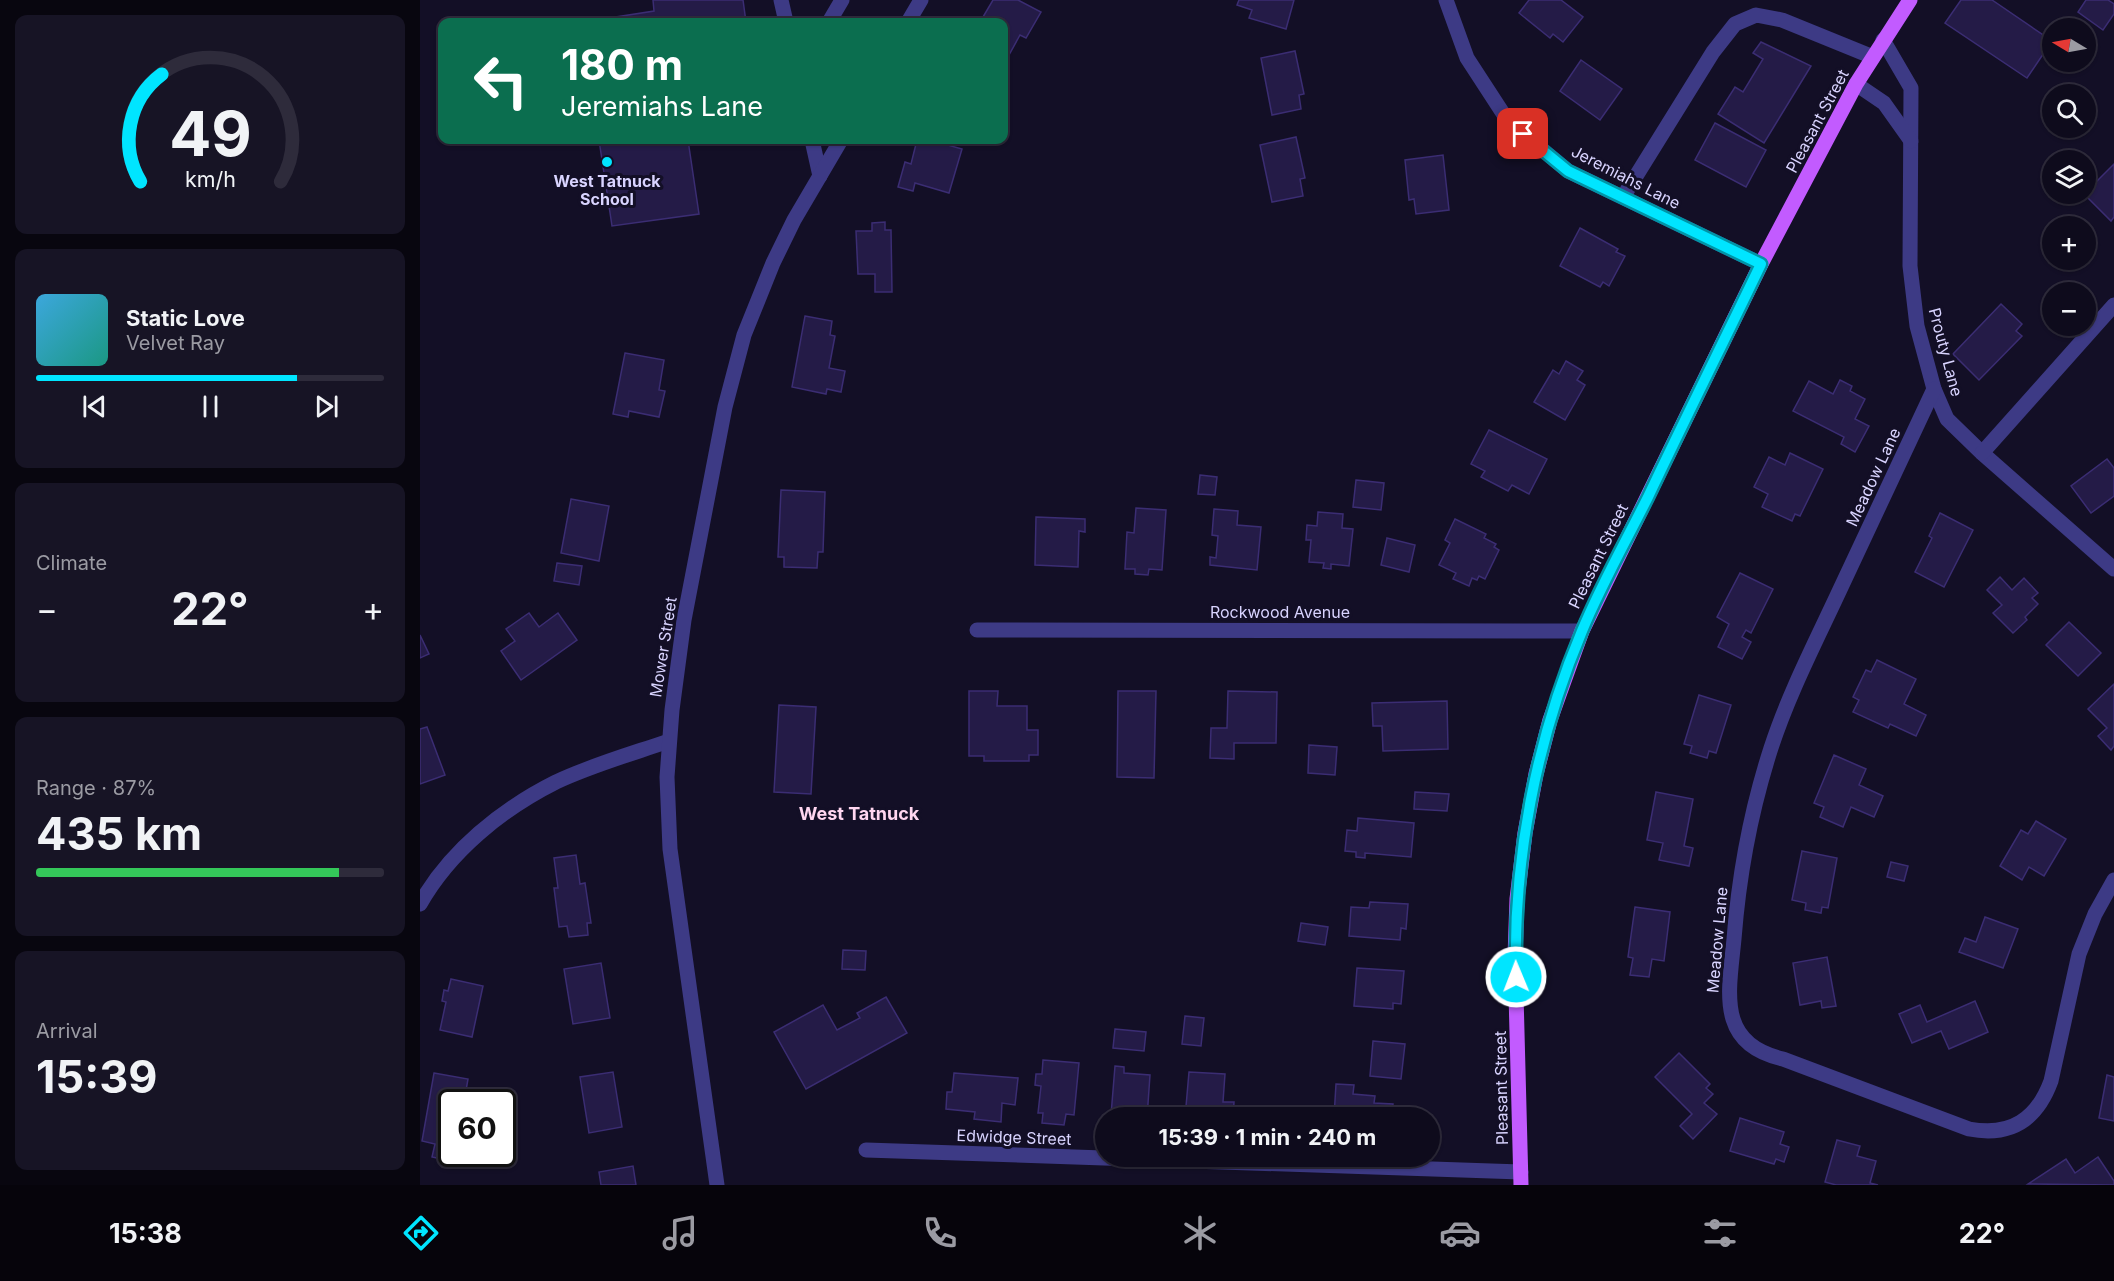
<!DOCTYPE html>
<html lang="en">
<head>
<meta charset="utf-8">
<style>
	:root { --surface:#0e0b1c; --page:#171425; --text:#f1f3f6; --muted:#9b9ba3; --line:#2e2b3b; --accent:#00e5ff }
	body { margin:0; font-family:Inter,sans-serif; background:var(--page); color:var(--text); height:100vh; display:flex; flex-direction:column; font-size:22px; white-space:nowrap }
	* { box-sizing:border-box; margin:0 }
	p { font-size:20px; color:var(--muted) }
	.icon { flex:none; width:33px; height:33px; fill:none; stroke:currentColor; stroke-width:2; stroke-linecap:round; stroke-linejoin:round }
	.map { position:relative; flex:1; overflow:hidden }
	.sheet { display:flex; flex-direction:column; gap:15px; padding:15px; background:#08060f; width:420px }
	.sheet>* { flex:none }
	.top-card { position:absolute; left:18px; top:18px; width:570px; height:126px; border-radius:12px; box-shadow:0 2px 4px #0004,0 0 0 2px var(--line); background:#0b6e4f; color:#fff; overflow:hidden }
	.needle { width:39px; rotate:280deg }
	.fabs { position:absolute; left:1622px; top:18px; display:grid; gap:12px }
	.fabs a { display:grid; place-items:center; width:54px; height:54px; border-radius:50%; background:var(--surface); box-shadow:0 2px 4px #0004,0 0 0 2px var(--line); font-size:30px }
	.speed { position:absolute; left:18px; top:1089px; display:flex; gap:12px; font-size:30px; font-weight:700; text-align:center }
	.speed>* { display:grid; place-content:center; width:78px; height:78px; border-radius:50%; background:var(--surface); box-shadow:0 2px 4px #0004,0 0 0 2px var(--line); line-height:1 }
	.speed .limit { border:3px solid #111; border-radius:9px; background:#fff; color:#111 }
	.pin { position:absolute; display:grid; place-items:center; width:51px; height:51px; color:#fff; margin:-26px; border-radius:12px; box-shadow:0 3px 9px #0006 }
	.me { position:absolute; width:66px; margin:-33px; rotate:359deg; stroke-linejoin:round; filter:drop-shadow(0 0 4px #0008) }
	.turn { display:flex; align-items:center; gap:21px; height:126px; padding:0 24px; font-size:27px }
	.turn .icon { width:78px; height:78px; stroke-width:2.5 }
	.turn b { display:block; font-size:42px; line-height:51px }
	.big { font-size:45px; font-weight:700; line-height:1.1 }
	.sheet .card { flex:1; display:flex; flex-direction:column; justify-content:center; gap:9px; min-width:0; padding:0 21px; border-radius:12px; background:var(--page) }
	.sheet .dial { align-items:center; gap:0 }
	.dial svg { height:156px; overflow:visible; fill:none; stroke:var(--line); stroke-width:7; stroke-linecap:round; text-anchor:middle }
	.dial text { fill:var(--text); stroke:none }
	.song { display:flex; align-items:center; gap:18px }
	.cover { width:72px; height:72px; border-radius:9px; background:linear-gradient(135deg,hsl(200 70% 55%),hsl(170 70% 35%)) }
	.played { height:6px; border-radius:3px; background:linear-gradient(90deg,var(--accent) 75%,var(--line) 75%) }
	.keys { display:flex; justify-content:space-around; direction:ltr }
	.heat { display:flex; justify-content:space-between; align-items:center; font-size:33px; direction:ltr }
	.charge { height:9px; border-radius:4px; background:linear-gradient(90deg,#34c759 87%,var(--line) 0) }
	.trip { position:absolute; left:675px; top:1107px; width:345px; height:60px; border-radius:30px; background:var(--surface); box-shadow:0 2px 4px #0004,0 0 0 2px var(--line); font-weight:700; line-height:60px; text-align:center }
	.menu { display:flex; height:96px; justify-content:space-around; align-items:center; background:#06040b; color:var(--muted) }
	.menu .icon { width:42px; height:42px }
	.menu .selected { color:var(--accent) }
	.menu b { font-size:27px; color:var(--text) }
	main { display:flex; flex:1; min-height:0 }
	.map>svg:first-child { display:block }
	.building { fill:#241b47; stroke:#3b2d73; stroke-width:1.5 }
	.lines { fill:none; stroke-linecap:round; stroke-linejoin:round }
	.minor { stroke:#3d3a85; stroke-width:15 }
	.major { stroke:#c25bff; stroke-width:15 }
	.route-casing { stroke:#0095a6; stroke-width:15 }
	.route { stroke:#00e5ff; stroke-width:10 }
	.poi-dot { fill:#00e5ff; stroke:#130f26; stroke-width:2 }
	.labels { text-anchor:middle; dominant-baseline:central; stroke-width:6; stroke-linejoin:round; paint-order:stroke }
	.street-label { font-size:16px; fill:#d9d4ff; stroke:#130f26 }
	.poi-label { font-size:16px; font-weight:bold; fill:#d9d4ff; stroke:#130f26 }
	.neighbourhood-label { font-size:18px; font-weight:bold; fill:#ffd6f0; stroke:#130f26 }
</style>
</head>
<body>
<main>
<section class="sheet">
<div class="card dial"><svg viewBox="0 0 100 80">
<path d="M14 69A42 42 0 1 1 86 69"/>
<path d="M14 69A42 42 0 0 1 25 14" stroke="#00e5ff"/>
<text x="50" y="56" font-size="32" font-weight="700">49</text>
<text x="50" y="72" font-size="11">km/h</text>
</svg></div>
<div class="card">
<div class="song"><i class="cover"></i><div><b>Static Love</b><p>Velvet Ray</p></div></div>
<div class="played"></div>
<div class="keys"><svg class="icon" aria-label="previous" viewBox="0 0 24 24"><path d="M18 5L8 12l10 7zM5 5v14"/></svg><svg class="icon" aria-label="pause" viewBox="0 0 24 24"><path d="M8 5v14M16 5v14"/></svg><svg class="icon" aria-label="next" viewBox="0 0 24 24"><path d="M6 5l10 7-10 7zM19 5v14"/></svg></div>
</div>
<div class="card"><p>Climate</p>
<div class="heat"><a>−</a><b class="big">22°</b><a>+</a></div>
</div>
<div class="card"><p>Range · 87%</p><b class="big">435 km</b><div class="charge"></div></div>
<div class="card"><p>Arrival</p><b class="big">15:39</b></div>
</section>
<div class="map">
<svg width="1694" height="1185" viewBox="0 0 1694 1185">
	<rect width="100%" height="100%" fill="#130f26"/>
	<g class="building">
		<path d="M 233,0 L 323,0 L 326,22 L 163,22 L 234,11 Z"/>
		<path d="M 573,0 L 598,0 L 621,12 L 606,38 L 600,35 L 589,55 L 584,52 L 584,22 L 560,22 Z"/>
		<path d="M 819,0 L 874,0 L 866,29 L 829,18 L 832,10 L 817,5 Z"/>
		<path d="M 1109,0 L 1141,0 L 1163,17 L 1143,42 L 1133,34 L 1130,38 L 1099,13 Z"/>
		<path d="M 1541,0 L 1572,0 L 1632,41 L 1607,78 L 1525,23 Z"/>
		<path d="M 1666,0 L 1688,0 L 1694,4 L 1694,14 L 1683,30 L 1658,12 Z"/>
		<path d="M 1341,42 L 1391,66 L 1344,143 L 1298,114 L 1315,87 L 1323,92 L 1343,59 L 1333,53 Z"/>
		<path d="M 875,51 L 884,94 L 879,95 L 881,109 L 852,115 L 841,58 Z"/>
		<path d="M 1161,60 L 1202,89 L 1180,120 L 1140,91 Z"/>
		<path d="M 1295,123 L 1346,150 L 1326,187 L 1275,160 Z"/>
		<path d="M 876,137 L 885,178 L 880,179 L 883,196 L 852,202 L 840,145 Z"/>
		<path d="M 179,140 L 271,140 L 268,140 L 279,214 L 192,226 Z"/>
		<path d="M 497,140 L 510,140 L 542,149 L 529,193 L 495,183 L 493,191 L 478,187 L 485,162 L 491,164 Z"/>
		<path d="M 1023,155 L 1029,210 L 996,214 L 994,199 L 989,200 L 985,160 Z"/>
		<path d="M 1694,164 L 1694,217 L 1691,221 L 1664,194 Z"/>
		<path d="M 465,222 L 465,230 L 471,230 L 472,292 L 455,292 L 455,274 L 438,274 L 436,231 L 452,231 L 452,223 Z"/>
		<path d="M 1160,228 L 1198,249 L 1196,252 L 1205,256 L 1189,286 L 1183,282 L 1180,287 L 1140,266 Z"/>
		<path d="M 1581,304 L 1602,324 L 1596,331 L 1602,336 L 1559,380 L 1533,354 Z"/>
		<path d="M 385,316 L 412,321 L 410,335 L 415,336 L 409,368 L 425,371 L 421,392 L 407,389 L 406,394 L 372,387 Z"/>
		<path d="M 205,353 L 244,360 L 239,390 L 245,391 L 239,417 L 209,411 L 208,417 L 193,414 Z"/>
		<path d="M 1146,361 L 1163,371 L 1157,380 L 1165,385 L 1145,420 L 1114,402 L 1133,370 L 1139,374 Z"/>
		<path d="M 1420,380 L 1432,386 L 1430,391 L 1445,399 L 1435,419 L 1449,426 L 1435,452 L 1421,444 L 1424,437 L 1373,411 L 1389,381 L 1413,394 Z"/>
		<path d="M 1069,430 L 1127,459 L 1109,494 L 1092,485 L 1088,491 L 1061,477 L 1065,471 L 1051,464 Z"/>
		<path d="M 1370,453 L 1403,469 L 1380,516 L 1375,514 L 1372,521 L 1342,507 L 1348,494 L 1334,487 L 1349,457 L 1365,465 Z"/>
		<path d="M 1687,459 L 1694,468 L 1694,496 L 1671,513 L 1651,486 Z"/>
		<path d="M 780,475 L 797,477 L 795,495 L 778,494 Z"/>
		<path d="M 936,480 L 964,483 L 961,510 L 933,507 Z"/>
		<path d="M 361,490 L 405,492 L 403,552 L 398,552 L 397,568 L 364,567 L 364,557 L 358,557 Z"/>
		<path d="M 151,499 L 189,506 L 179,561 L 141,553 Z"/>
		<path d="M 716,508 L 746,510 L 742,570 L 729,569 L 728,575 L 715,574 L 715,569 L 705,569 L 707,532 L 714,533 Z"/>
		<path d="M 794,509 L 818,511 L 817,525 L 841,527 L 837,570 L 790,565 L 790,557 L 796,558 L 798,536 L 792,535 Z"/>
		<path d="M 898,512 L 923,514 L 922,528 L 933,529 L 929,566 L 911,564 L 911,569 L 903,568 L 904,563 L 889,562 L 891,540 L 886,540 L 887,525 L 897,526 Z"/>
		<path d="M 1520,513 L 1553,530 L 1524,587 L 1495,572 L 1512,538 L 1509,536 Z"/>
		<path d="M 616,517 L 665,519 L 665,532 L 659,531 L 658,567 L 615,565 Z"/>
		<path d="M 1035,519 L 1066,534 L 1064,538 L 1076,544 L 1074,547 L 1079,550 L 1065,579 L 1059,576 L 1057,580 L 1052,578 L 1049,586 L 1033,579 L 1036,573 L 1019,565 L 1030,543 L 1025,540 Z"/>
		<path d="M 967,538 L 995,545 L 989,572 L 961,565 Z"/>
		<path d="M 137,563 L 162,566 L 159,585 L 134,581 Z"/>
		<path d="M 1320,573 L 1353,589 L 1331,633 L 1326,630 L 1322,637 L 1331,642 L 1322,659 L 1298,647 L 1309,624 L 1297,617 Z"/>
		<path d="M 1580,577 L 1592,590 L 1604,578 L 1618,593 L 1612,598 L 1618,604 L 1605,617 L 1607,620 L 1593,633 L 1573,613 L 1582,605 L 1567,590 Z"/>
		<path d="M 109,613 L 119,627 L 138,613 L 157,640 L 101,680 L 81,651 L 95,641 L 86,629 Z"/>
		<path d="M 1649,622 L 1681,653 L 1658,676 L 1626,645 Z"/>
		<path d="M 0,635 L 9,654 L 0,658 Z"/>
		<path d="M 1457,660 L 1496,679 L 1484,704 L 1506,715 L 1496,736 L 1470,724 L 1468,728 L 1433,712 L 1439,700 L 1433,697 L 1446,670 L 1451,672 Z"/>
		<path d="M 1694,684 L 1694,746 L 1691,750 L 1678,736 L 1687,728 L 1668,709 Z"/>
		<path d="M 549,691 L 578,691 L 577,706 L 607,706 L 607,730 L 618,730 L 618,755 L 609,755 L 609,761 L 564,761 L 564,756 L 549,756 Z"/>
		<path d="M 698,691 L 736,691 L 734,778 L 697,777 Z"/>
		<path d="M 808,691 L 857,692 L 856,743 L 814,743 L 814,759 L 790,758 L 791,728 L 807,728 Z"/>
		<path d="M 1279,695 L 1311,705 L 1296,753 L 1289,751 L 1287,758 L 1270,753 L 1272,746 L 1264,744 Z"/>
		<path d="M 1027,701 L 1028,749 L 963,751 L 962,726 L 953,726 L 952,703 Z"/>
		<path d="M 359,705 L 396,707 L 391,794 L 354,792 Z"/>
		<path d="M 7,727 L 25,775 L 0,784 L 0,729 Z"/>
		<path d="M 889,745 L 917,747 L 915,775 L 888,773 Z"/>
		<path d="M 1414,755 L 1446,769 L 1439,785 L 1463,796 L 1454,817 L 1431,807 L 1423,827 L 1400,817 L 1404,807 L 1394,803 Z"/>
		<path d="M 995,792 L 1029,794 L 1027,811 L 994,809 Z"/>
		<path d="M 1236,792 L 1273,799 L 1264,846 L 1273,848 L 1269,866 L 1239,860 L 1243,843 L 1227,840 Z"/>
		<path d="M 938,818 L 994,823 L 991,857 L 945,853 L 945,858 L 936,857 L 936,852 L 925,851 L 927,830 L 937,831 Z"/>
		<path d="M 1616,821 L 1646,839 L 1624,876 L 1609,867 L 1602,880 L 1580,866 L 1601,830 L 1608,834 Z"/>
		<path d="M 1382,851 L 1417,858 L 1408,908 L 1402,907 L 1401,913 L 1385,910 L 1386,903 L 1372,900 Z"/>
		<path d="M 156,855 L 160,884 L 165,883 L 171,923 L 167,923 L 168,935 L 149,937 L 147,926 L 139,927 L 134,888 L 138,888 L 134,858 Z"/>
		<path d="M 1471,862 L 1488,866 L 1484,881 L 1467,877 Z"/>
		<path d="M 950,902 L 988,904 L 986,929 L 981,928 L 980,940 L 929,936 L 931,907 L 949,908 Z"/>
		<path d="M 1215,907 L 1250,912 L 1244,961 L 1232,959 L 1229,977 L 1210,975 L 1213,958 L 1208,957 Z"/>
		<path d="M 1565,917 L 1598,929 L 1583,968 L 1539,952 L 1545,938 L 1556,942 Z"/>
		<path d="M 881,923 L 908,927 L 905,945 L 878,941 Z"/>
		<path d="M 423,950 L 446,951 L 445,970 L 422,969 Z"/>
		<path d="M 1407,957 L 1416,1006 L 1402,1008 L 1401,1001 L 1380,1005 L 1373,963 Z"/>
		<path d="M 181,963 L 190,1018 L 153,1024 L 144,969 Z"/>
		<path d="M 937,968 L 984,971 L 981,1004 L 973,1003 L 973,1009 L 934,1006 Z"/>
		<path d="M 31,979 L 63,986 L 52,1037 L 20,1030 L 26,1002 L 22,1001 L 24,990 L 28,991 Z"/>
		<path d="M 466,997 L 487,1033 L 386,1089 L 354,1032 L 403,1005 L 417,1030 L 440,1018 L 437,1013 Z"/>
		<path d="M 1555,1001 L 1568,1032 L 1529,1049 L 1521,1031 L 1492,1043 L 1479,1014 L 1500,1005 L 1507,1022 Z"/>
		<path d="M 765,1016 L 784,1018 L 781,1046 L 762,1044 Z"/>
		<path d="M 695,1029 L 726,1032 L 724,1051 L 693,1048 Z"/>
		<path d="M 953,1041 L 985,1044 L 981,1079 L 950,1076 Z"/>
		<path d="M 1259,1053 L 1290,1084 L 1286,1088 L 1293,1094 L 1284,1103 L 1297,1114 L 1273,1139 L 1260,1126 L 1272,1114 L 1235,1077 Z"/>
		<path d="M 623,1060 L 659,1063 L 654,1115 L 646,1114 L 644,1125 L 622,1123 L 623,1113 L 618,1113 L 621,1086 L 615,1085 L 616,1074 L 622,1074 Z"/>
		<path d="M 695,1066 L 704,1067 L 704,1073 L 730,1075 L 727,1118 L 691,1115 Z"/>
		<path d="M 193,1072 L 202,1127 L 169,1133 L 160,1077 Z"/>
		<path d="M 769,1072 L 805,1074 L 803,1102 L 814,1102 L 813,1118 L 765,1118 Z"/>
		<path d="M 14,1073 L 48,1079 L 44,1102 L 32,1102 L 32,1146 L 29,1145 L 26,1160 L 12,1157 L 15,1144 L 2,1141 Z"/>
		<path d="M 534,1073 L 598,1078 L 595,1105 L 582,1103 L 581,1122 L 554,1119 L 555,1112 L 526,1109 L 527,1092 L 532,1092 Z"/>
		<path d="M 1687,1075 L 1694,1077 L 1694,1121 L 1679,1118 Z"/>
		<path d="M 916,1084 L 934,1085 L 933,1094 L 955,1096 L 954,1103 L 973,1104 L 972,1117 L 982,1118 L 914,1117 Z"/>
		<path d="M 1320,1118 L 1364,1132 L 1360,1144 L 1369,1147 L 1364,1162 L 1356,1159 L 1354,1164 L 1310,1151 Z"/>
		<path d="M 1417,1140 L 1440,1146 L 1437,1156 L 1456,1161 L 1450,1183 L 1458,1185 L 1416,1185 L 1405,1182 Z"/>
		<path d="M 1678,1157 L 1694,1181 L 1694,1185 L 1608,1184 L 1646,1159 L 1655,1173 Z"/>
		<path d="M 213,1166 L 216,1185 L 181,1185 L 179,1172 Z"/>
	</g>
	<g class="lines">
		<g class="minor">
			<path d="M 361,0 L 366,22"/>
			<path d="M 1026,0 L 1047,58 L 1088,121 L 1148,171 L 1341,264"/>
			<path d="M 409,22 L 422,0"/>
			<path d="M 488,22 L 501,0"/>
			<path d="M 1463,40 L 1491,88 L 1490,266 L 1497,326 L 1514,389 L 1527,419 L 1562,453 L 1694,569"/>
			<path d="M 1436,84 L 1464,103 L 1491,141"/>
			<path d="M 392,140 L 400,176"/>
			<path d="M 1203,197 L 1293,52 L 1315,24 L 1336,15 L 1362,20 L 1453,57"/>
			<path d="M 1514,389 C 1481,459 1449,528 1416,598 C 1393,647 1368,696 1351,748 C 1331,810 1319,874 1314,939 C 1309,992 1296,1044 1363,1059 L 1549,1129 C 1591,1137 1617,1119 1631,1081 L 1659,954 L 1675,914 L 1694,880"/>
			<path d="M 1562,453 L 1694,305"/>
			<path d="M 557,630 L 1162,631"/>
			<path d="M 0,904 C 30,851 82,809 136,782 C 172,765 211,754 249,741"/>
			<path d="M 446,1150 L 1101,1172"/>
			<path d="M 297,1185 L 250,849 L 247,777 L 252,710 L 264,620 L 305,407 L 324,335 L 353,263 L 374,220 L 421,140"/>
		</g>
		<path class="major" d="M 1101,1185 L 1095,956 L 1097,899 L 1105,833 L 1116,774 L 1130,720 L 1162,631 L 1341,264 L 1436,84 L 1490,0"/>
	</g>
	<g class="lines">
		<defs>
			<path id="route" d="M 1096,977 C 1093,860 1116,740 1162,631 C 1181,585 1206,541 1228,497 C 1265,419 1304,341 1341,264 L 1148,171 L 1103,134"/>
		</defs>
		<use href="#route" class="route-casing"/>
		<use href="#route" class="route"/>
	</g>
	<circle class="poi-dot" cx="187" cy="162" r="6"/>
	<g class="labels">
		<g class="street-label">
			<text transform="translate(1397 121) rotate(-62)">Pleasant Street</text>
			<text transform="translate(1206 177) rotate(27)">Jeremiahs Lane</text>
			<text transform="translate(1526 352) rotate(75)">Prouty Lane</text>
			<text transform="translate(1453 477) rotate(-65)">Meadow Lane</text>
			<text transform="translate(1178 556) rotate(-64)">Pleasant Street</text>
			<text x="860" y="612">Rockwood Avenue</text>
			<text transform="translate(243 647) rotate(-81)">Mower Street</text>
			<text transform="translate(1297 940) rotate(-85)">Meadow Lane</text>
			<text transform="translate(1081 1088) rotate(-91)">Pleasant Street</text>
			<text transform="translate(594 1137) rotate(2)">Edwidge Street</text>
		</g>
		<g class="poi-label">
			<text x="187" y="181">West Tatnuck<tspan x="187" dy="18">School</tspan></text>
		</g>
		<g class="neighbourhood-label">
			<text x="439" y="813">West Tatnuck</text>
		</g>
	</g>
</svg>
<div class="fabs">
<a><svg class="needle" viewBox="-14 -14 28 28"><path d="M0-13l5 13h-10z" fill="#e53935"/><path d="M0 13l5-13h-10z" fill="#9b9ba3"/></svg></a>
<a><svg class="icon" aria-label="search" viewBox="0 0 24 24"><circle cx="10" cy="10" r="6"/><path d="M15 15l6 6"/></svg></a>
<a><svg class="icon" aria-label="layers" viewBox="0 0 24 24"><path d="M12 4l9 5-9 5-9-5zM3 14l9 5 9-5"/></svg></a>
<a>+</a>
<a>−</a>
</div>
<div class="speed"><div class="limit">60</div></div>
<div class="pin" style="left:1103px;top:134px;background:#d93025"><svg class="icon" aria-label="arrive" viewBox="0 0 24 24"><path d="M6 21V4h12l-3 4 3 4H6"/></svg></div>
<svg class="me" style="left:1096px;top:977px" viewBox="-20 -20 40 40"><circle r="17" fill="#00e5ff" stroke="#fff" stroke-width="3"/><path d="M0-11L8 9 0 5-8 9z" fill="#fff"/></svg>
<div class="trip">15:39 · 1 min · 240 m</div>
<div class="top-card">
<div class="turn"><svg class="icon" aria-label="left" viewBox="0 0 24 24"><path d="M17 20v-9H6M10 6l-5 5 5 5"/></svg><div><b>180 m</b>Jeremiahs Lane</div></div>
</div>
</div>
</main>
<nav class="menu">
<b>15:38</b>
<svg class="icon selected" aria-label="directions" viewBox="0 0 24 24"><path d="M12 3l9 9-9 9-9-9zM9 14v-3h6M13 9l2 2-2 2"/></svg>
<svg class="icon" aria-label="music" viewBox="0 0 24 24"><path d="M9 18V5l10-2v13"/><circle cx="6" cy="18" r="3"/><circle cx="16" cy="16" r="3"/></svg>
<svg class="icon" aria-label="phone" viewBox="0 0 24 24"><path d="M5 4h4l2 5-3 2q2 4 5 5l2-3 5 2v4C11 20 4 13 5 4z"/></svg>
<svg class="icon" aria-label="climate" viewBox="0 0 24 24"><path d="M12 3v18M4 7l16 10M4 17L20 7"/></svg>
<svg class="icon" aria-label="car" viewBox="0 0 24 24"><path d="M5 17H2v-5l4-1 3-4h7l3 4 3 1v5h-3M9 17h6M6 11h13"/><circle cx="7" cy="17" r="2"/><circle cx="17" cy="17" r="2"/></svg>
<svg class="icon" aria-label="filters" viewBox="0 0 24 24"><path d="M4 7h16M4 17h16"/><circle cx="9" cy="7" r="2"/><circle cx="15" cy="17" r="2"/></svg>
<b>22°</b>
</nav>
</body>
</html>
